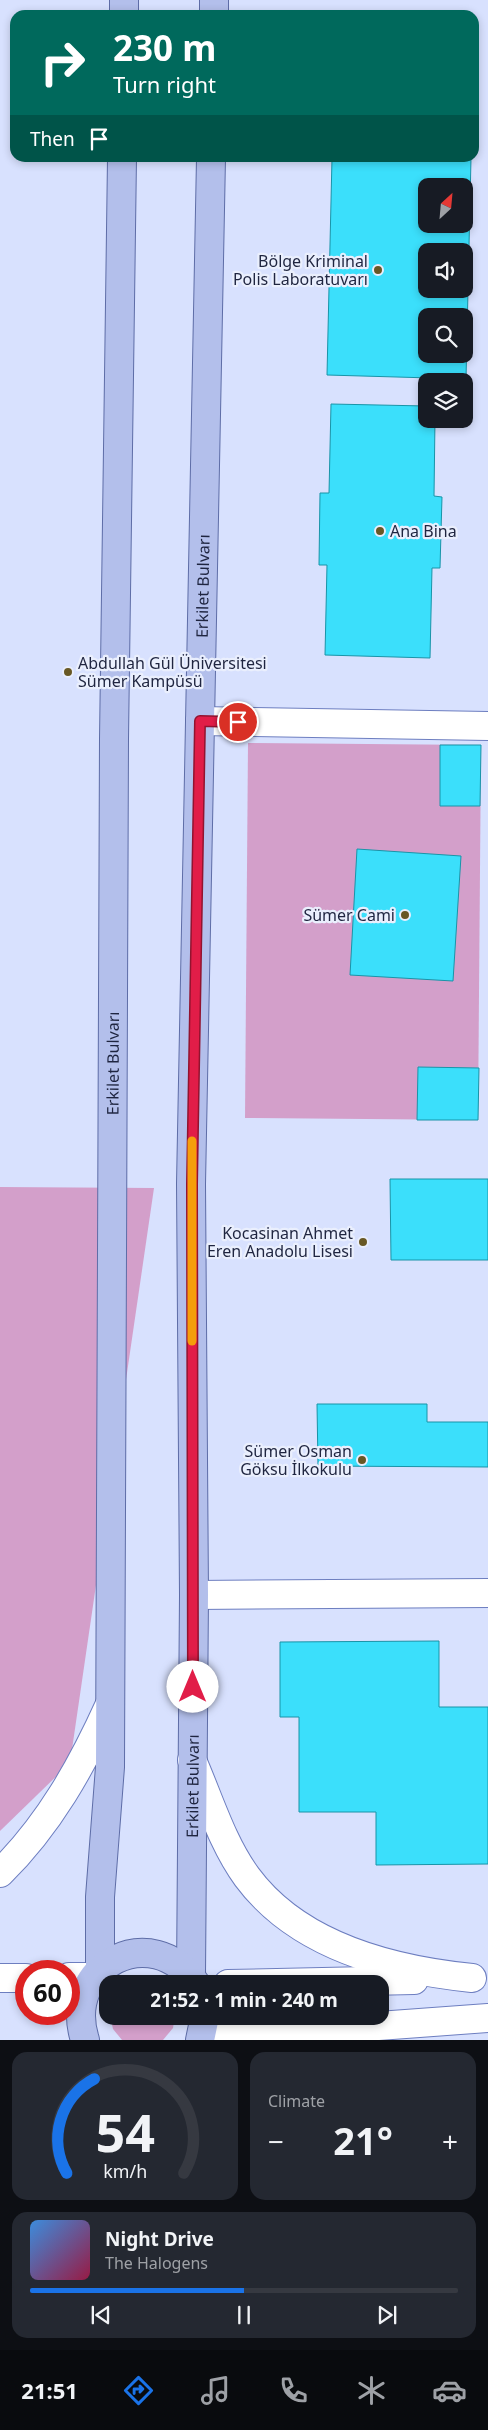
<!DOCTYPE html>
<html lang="en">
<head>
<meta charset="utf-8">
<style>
	:root { --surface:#171b24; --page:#242831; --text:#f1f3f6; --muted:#9ea1a6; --line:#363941; --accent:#1a73e8 }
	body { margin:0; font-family:"Noto Sans",sans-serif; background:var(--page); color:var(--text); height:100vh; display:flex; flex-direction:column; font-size:19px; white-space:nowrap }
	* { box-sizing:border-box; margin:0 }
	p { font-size:16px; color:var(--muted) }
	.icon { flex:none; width:28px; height:28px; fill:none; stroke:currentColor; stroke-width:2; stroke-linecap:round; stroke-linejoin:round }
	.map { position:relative; height:2040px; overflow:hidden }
	.panel { display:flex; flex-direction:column; gap:12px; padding:12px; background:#0d0f14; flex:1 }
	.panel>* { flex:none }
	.banner { position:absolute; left:10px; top:10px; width:469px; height:152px; border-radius:15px; box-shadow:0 2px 8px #0003; background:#00695c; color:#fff; overflow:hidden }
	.needle { width:32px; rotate:26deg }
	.tools { position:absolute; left:418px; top:178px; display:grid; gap:10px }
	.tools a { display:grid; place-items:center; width:55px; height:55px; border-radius:10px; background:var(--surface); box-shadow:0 2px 8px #0003; font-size:25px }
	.speed { position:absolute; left:15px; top:1960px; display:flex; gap:10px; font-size:25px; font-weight:700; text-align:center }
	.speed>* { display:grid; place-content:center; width:65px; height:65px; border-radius:50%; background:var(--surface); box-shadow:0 2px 8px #0003; line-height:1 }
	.speed .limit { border:8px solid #d22; background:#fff; color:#111 }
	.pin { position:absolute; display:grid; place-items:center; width:42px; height:42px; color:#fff; margin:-21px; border:2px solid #fff; border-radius:50%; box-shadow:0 1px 5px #0007 }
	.me { position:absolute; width:55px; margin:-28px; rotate:0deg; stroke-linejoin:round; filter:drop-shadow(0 0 4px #0008) }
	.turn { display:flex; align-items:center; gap:18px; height:105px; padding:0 20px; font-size:22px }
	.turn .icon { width:65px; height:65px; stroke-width:2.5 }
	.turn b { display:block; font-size:35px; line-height:42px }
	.then { display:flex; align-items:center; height:48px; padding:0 20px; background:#0003; gap:10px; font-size:19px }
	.big { font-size:38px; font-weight:700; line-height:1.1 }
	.panel .tile { flex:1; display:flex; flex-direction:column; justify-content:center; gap:8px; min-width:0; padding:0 18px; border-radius:15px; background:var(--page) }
	.panel .dial { align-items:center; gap:0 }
	.dial svg { height:130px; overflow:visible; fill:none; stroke:var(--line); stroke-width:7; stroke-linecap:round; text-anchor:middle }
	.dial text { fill:var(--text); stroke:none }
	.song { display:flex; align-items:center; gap:15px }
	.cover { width:60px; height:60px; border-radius:8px; background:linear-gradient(135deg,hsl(210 70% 55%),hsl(340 70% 35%)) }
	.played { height:5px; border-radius:2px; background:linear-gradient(90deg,var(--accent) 50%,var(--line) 50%) }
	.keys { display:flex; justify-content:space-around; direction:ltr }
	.heat { display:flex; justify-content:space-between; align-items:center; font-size:28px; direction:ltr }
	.panel .tiles { flex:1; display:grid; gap:12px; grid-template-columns:1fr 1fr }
	.tile:last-child { grid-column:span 2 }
	.trip { position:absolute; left:99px; top:1975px; width:290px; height:50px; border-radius:15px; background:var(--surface); box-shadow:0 2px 8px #0003; font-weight:700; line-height:50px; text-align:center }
	.menu { display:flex; height:80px; justify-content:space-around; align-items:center; background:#090b0e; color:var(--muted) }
	.menu .icon { width:35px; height:35px }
	.menu .active { color:var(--accent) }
	.menu b { font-size:22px; color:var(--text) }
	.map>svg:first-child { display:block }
	.green { fill:#d39fca }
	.building { fill:#3bdffb; stroke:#1994a8; fill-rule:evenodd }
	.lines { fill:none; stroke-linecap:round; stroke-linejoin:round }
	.minor-casing { stroke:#6d7ec0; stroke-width:30 }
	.major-casing { stroke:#5e6da7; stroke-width:30 }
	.minor { stroke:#fff; stroke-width:28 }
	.major { stroke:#b3bfeb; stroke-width:28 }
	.route-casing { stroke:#92132f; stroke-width:12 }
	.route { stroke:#e11d48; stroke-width:9 }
	.slow { stroke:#f59e0b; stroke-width:9 }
	.poi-dot { fill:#685825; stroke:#eaeffd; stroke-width:2 }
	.labels { text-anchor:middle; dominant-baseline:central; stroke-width:4.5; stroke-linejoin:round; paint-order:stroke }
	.poi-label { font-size:16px; fill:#1f2540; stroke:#eaeffd; text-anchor:end }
	.street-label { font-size:16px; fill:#1f2540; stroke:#eaeffd }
</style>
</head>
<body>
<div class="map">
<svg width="488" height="2040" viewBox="0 0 488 2040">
	<rect width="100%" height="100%" fill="#d8e1fe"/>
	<g class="green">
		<path d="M 248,743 L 481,745 L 478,1120 L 245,1118 Z"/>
		<path d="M 0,1187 L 154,1188 L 70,1763 L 0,1831 Z"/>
		<path d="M 110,2016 L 175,2016 L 173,2028 L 163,2040 L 122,2040 L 113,2029 Z"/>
	</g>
	<g class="building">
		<path d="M 332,158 L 471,158 L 466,379 L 327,375 ZM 426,186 L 464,186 L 464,224 L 426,224 ZM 426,251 L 464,251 L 464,289 L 426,289 ZM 426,316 L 464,316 L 464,354 L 426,354 Z"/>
		<path d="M 331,404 L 426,406 L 426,419 L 435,419 L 434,496 L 442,497 L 440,568 L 432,568 L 430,658 L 325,655 L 327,565 L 319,565 L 320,493 L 329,493 Z"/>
		<path d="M 440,745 L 481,745 L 480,806 L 440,806 Z"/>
		<path d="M 357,849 L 461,856 L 453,981 L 350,975 Z"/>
		<path d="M 418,1067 L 479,1068 L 478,1120 L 417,1120 Z"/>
		<path d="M 390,1179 L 488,1179 L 488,1260 L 391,1260 Z"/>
		<path d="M 317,1404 L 427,1404 L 427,1422 L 488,1422 L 488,1467 L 318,1466 Z"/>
		<path d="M 439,1641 L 439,1707 L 488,1707 L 488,1864 L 376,1865 L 376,1812 L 299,1812 L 299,1717 L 280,1717 L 280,1642 Z"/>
	</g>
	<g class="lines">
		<defs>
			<g id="minor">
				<path d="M 200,721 L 488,726"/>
				<path d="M 194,1595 L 488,1593"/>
				<path d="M 192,1760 C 209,1799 222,1843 247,1877 C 298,1946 392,1970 472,1978"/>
				<path d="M 0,1873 C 49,1825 82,1766 110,1704"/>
				<path d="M 69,1977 L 93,1977"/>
				<path d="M 0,1978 L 26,1978"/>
				<path d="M 228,1984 L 414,1980"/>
				<path d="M 201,2039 L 488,2018"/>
			</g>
			<g id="major">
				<path d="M 124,15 L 124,0"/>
				<path d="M 214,15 L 214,0"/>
				<path id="s1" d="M 100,1969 L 100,1897 L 110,1767 L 114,739 L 122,158"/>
				<path id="s2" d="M 191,1975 L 194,1595 L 191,1184 L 211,158"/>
				<path d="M 85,2040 C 61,1965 153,1919 196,1984"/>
				<path d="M 200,2040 L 205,2016"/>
			</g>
		</defs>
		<use href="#minor" class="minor-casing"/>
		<use href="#major" class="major-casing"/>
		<use href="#minor" class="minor"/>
		<use href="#major" class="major"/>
	</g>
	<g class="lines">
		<defs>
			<path id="route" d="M 193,1687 L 192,1184 L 200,721 L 238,722"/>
		</defs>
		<use href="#route" class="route-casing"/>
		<use href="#route" class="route"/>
		<path class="slow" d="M 192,1341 L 192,1141"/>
	</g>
	<g class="poi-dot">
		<circle cx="378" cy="270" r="5"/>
		<circle cx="380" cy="531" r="5"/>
		<circle cx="68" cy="672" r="5"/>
		<circle cx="405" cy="915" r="5"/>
		<circle cx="363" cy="1242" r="5"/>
		<circle cx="362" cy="1460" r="5"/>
	</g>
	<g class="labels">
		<g class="poi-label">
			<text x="368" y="261">Bölge Kriminal<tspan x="368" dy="18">Polis Laboratuvarı</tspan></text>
			<text x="390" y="531" text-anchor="start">Ana Bina</text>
			<text x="78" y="663" text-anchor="start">Abdullah Gül Üniversitesi<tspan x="78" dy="18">Sümer Kampüsü</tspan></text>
			<text x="395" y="915">Sümer Cami</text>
			<text x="353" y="1233">Kocasinan Ahmet<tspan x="353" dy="18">Eren Anadolu Lisesi</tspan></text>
			<text x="352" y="1451">Sümer Osman<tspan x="352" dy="18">Göksu İlkokulu</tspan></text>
		</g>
		<g class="street-label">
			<text stroke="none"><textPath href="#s2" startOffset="1389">Erkilet Bulvarı</textPath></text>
			<text stroke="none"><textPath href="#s1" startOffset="906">Erkilet Bulvarı</textPath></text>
			<text stroke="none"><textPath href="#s2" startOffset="189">Erkilet Bulvarı</textPath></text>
		</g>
	</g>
</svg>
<div class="tools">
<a><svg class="needle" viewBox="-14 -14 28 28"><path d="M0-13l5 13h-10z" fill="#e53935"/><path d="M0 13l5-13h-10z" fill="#9ea1a6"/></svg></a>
<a><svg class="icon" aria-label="sound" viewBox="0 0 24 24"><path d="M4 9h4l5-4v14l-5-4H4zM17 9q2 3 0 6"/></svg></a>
<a><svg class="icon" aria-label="search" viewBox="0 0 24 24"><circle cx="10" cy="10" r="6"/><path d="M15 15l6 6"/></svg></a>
<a><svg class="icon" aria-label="layers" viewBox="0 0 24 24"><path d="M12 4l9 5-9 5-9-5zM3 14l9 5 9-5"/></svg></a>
</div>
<div class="speed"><div class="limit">60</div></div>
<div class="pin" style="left:238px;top:722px;background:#d93025"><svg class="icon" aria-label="arrive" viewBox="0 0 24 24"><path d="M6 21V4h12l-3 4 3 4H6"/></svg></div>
<svg class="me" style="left:193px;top:1687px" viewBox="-20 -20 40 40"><circle r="19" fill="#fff"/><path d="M0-13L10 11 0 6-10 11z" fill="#e11d48"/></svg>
<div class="trip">21:52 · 1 min · 240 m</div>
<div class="banner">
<div class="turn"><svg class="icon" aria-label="right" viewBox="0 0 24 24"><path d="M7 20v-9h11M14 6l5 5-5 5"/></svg><div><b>230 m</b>Turn right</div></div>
<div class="then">Then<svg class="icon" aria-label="arrive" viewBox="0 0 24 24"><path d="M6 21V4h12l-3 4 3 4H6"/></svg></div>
</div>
</div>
<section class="panel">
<div class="tiles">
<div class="tile dial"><svg viewBox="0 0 100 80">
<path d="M14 69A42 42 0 1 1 86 69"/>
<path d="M14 69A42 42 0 0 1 31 11" stroke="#1a73e8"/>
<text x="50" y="56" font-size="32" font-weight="700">54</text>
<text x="50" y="72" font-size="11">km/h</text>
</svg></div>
<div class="tile"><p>Climate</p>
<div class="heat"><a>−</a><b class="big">21°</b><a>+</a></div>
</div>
<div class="tile">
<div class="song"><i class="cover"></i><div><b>Night Drive</b><p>The Halogens</p></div></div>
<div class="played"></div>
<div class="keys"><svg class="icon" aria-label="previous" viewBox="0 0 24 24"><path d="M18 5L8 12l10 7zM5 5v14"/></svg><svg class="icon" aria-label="pause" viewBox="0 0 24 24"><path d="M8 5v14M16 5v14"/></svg><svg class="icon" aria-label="next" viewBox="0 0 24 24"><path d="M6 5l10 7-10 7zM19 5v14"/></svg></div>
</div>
</div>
</section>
<nav class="menu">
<b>21:51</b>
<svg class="icon active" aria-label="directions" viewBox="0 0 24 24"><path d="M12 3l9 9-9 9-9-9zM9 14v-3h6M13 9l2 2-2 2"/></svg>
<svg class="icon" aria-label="music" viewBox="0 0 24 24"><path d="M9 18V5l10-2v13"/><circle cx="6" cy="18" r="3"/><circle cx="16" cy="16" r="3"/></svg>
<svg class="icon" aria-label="phone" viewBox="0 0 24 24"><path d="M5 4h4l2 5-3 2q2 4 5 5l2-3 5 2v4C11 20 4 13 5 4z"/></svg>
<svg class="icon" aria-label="climate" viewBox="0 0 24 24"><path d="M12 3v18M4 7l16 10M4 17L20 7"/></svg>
<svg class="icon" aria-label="car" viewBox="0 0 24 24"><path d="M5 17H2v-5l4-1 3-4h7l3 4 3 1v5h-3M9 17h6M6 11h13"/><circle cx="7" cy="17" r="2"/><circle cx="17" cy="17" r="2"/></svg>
</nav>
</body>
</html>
